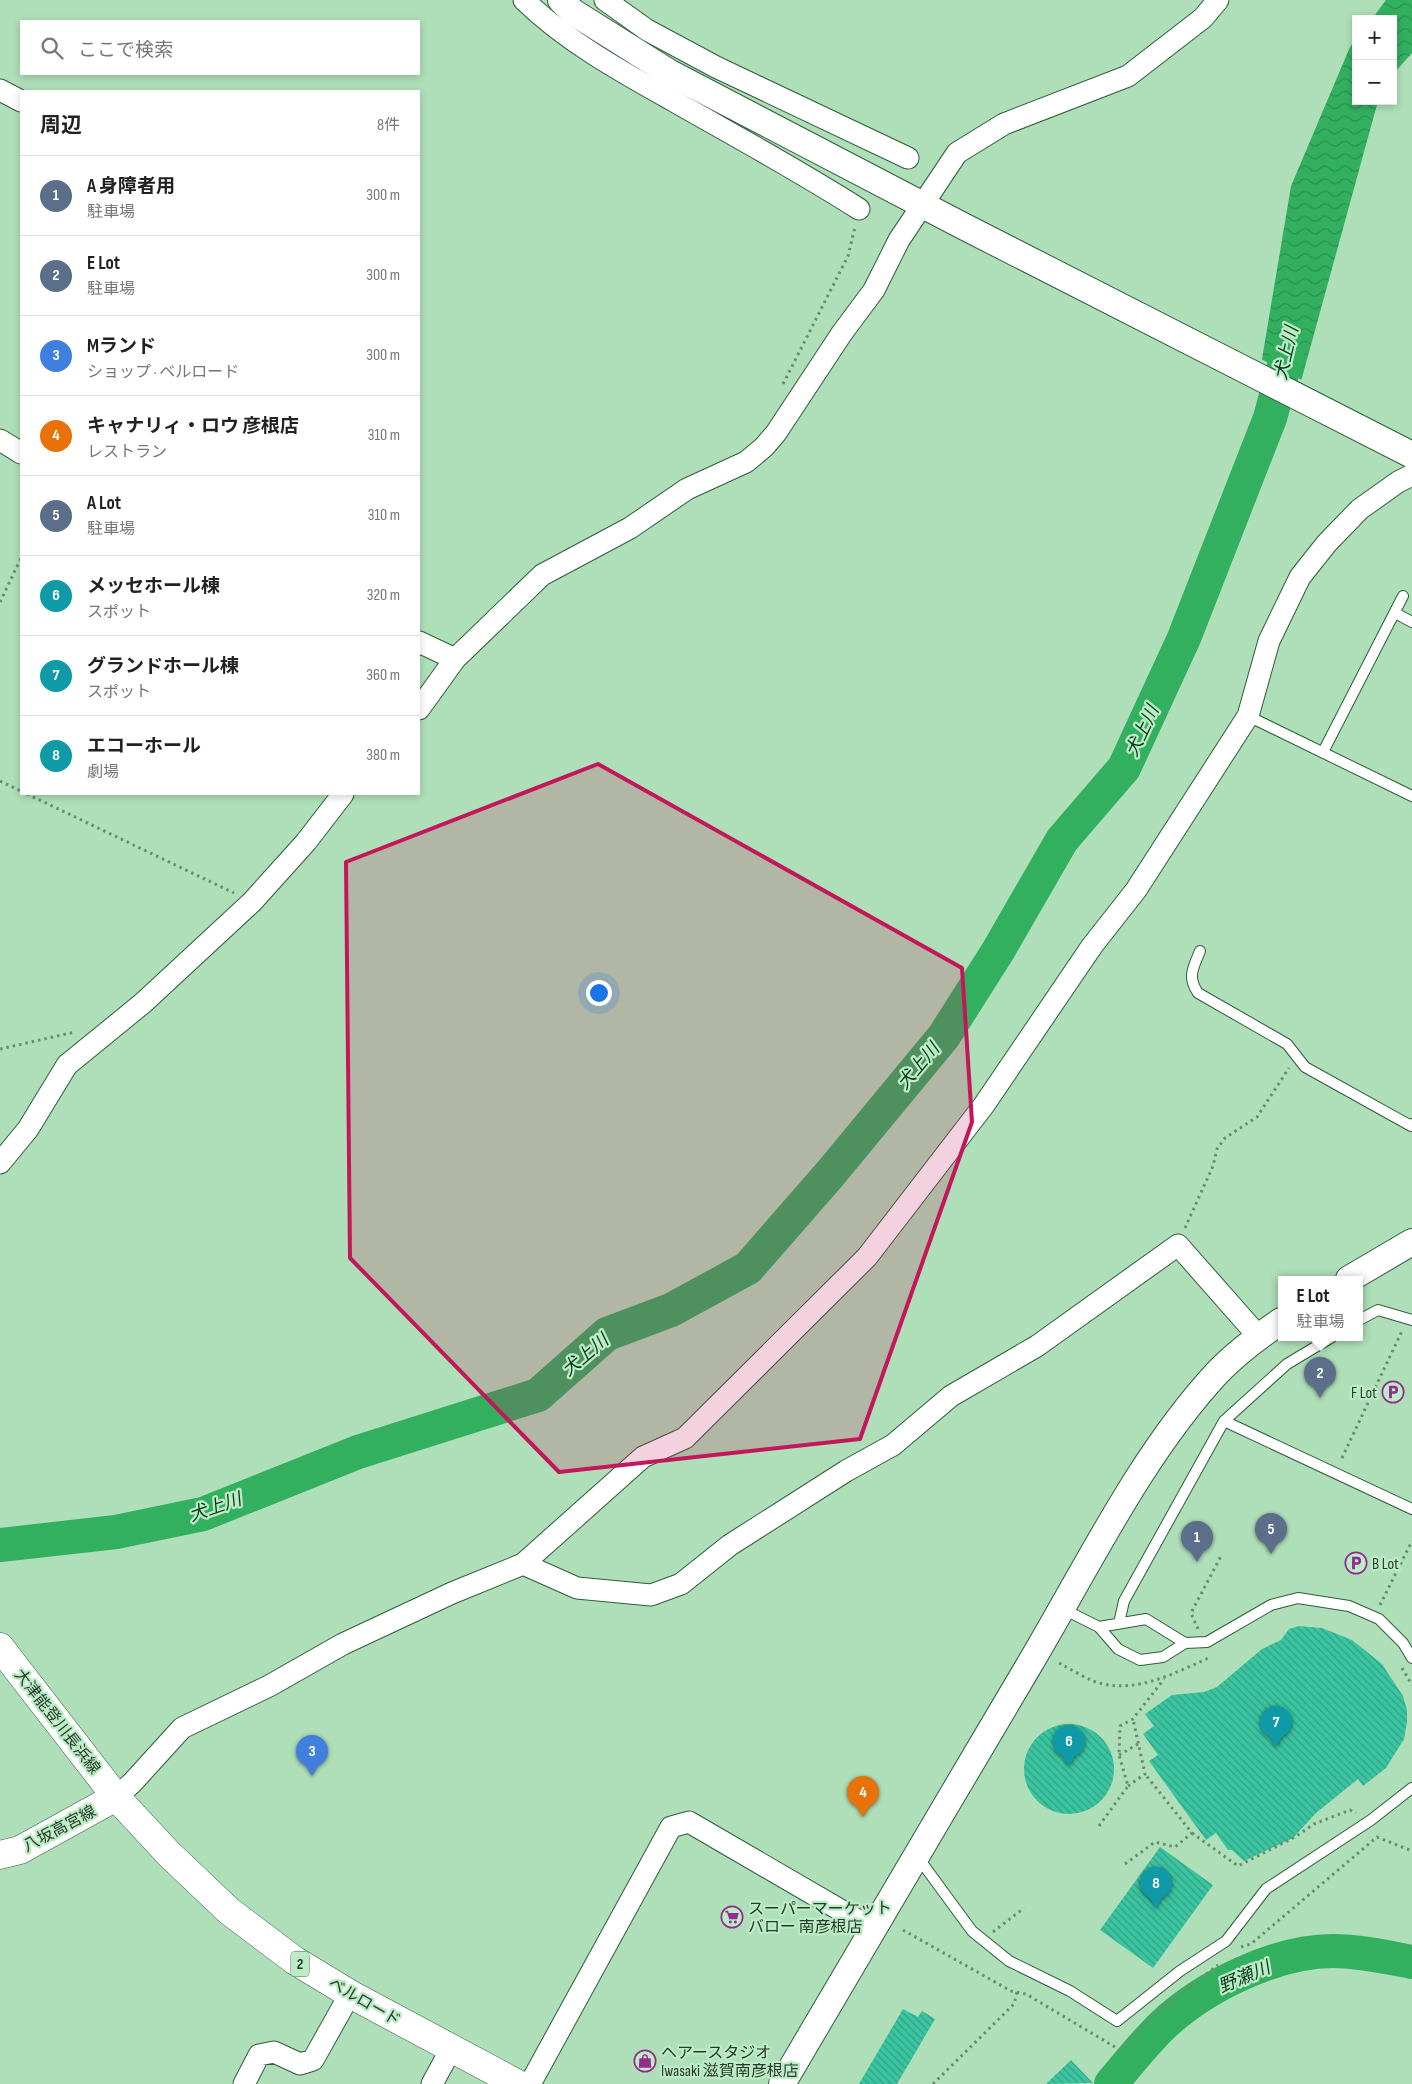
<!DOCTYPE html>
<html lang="ja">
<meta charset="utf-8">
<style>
body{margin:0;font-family:"Sofia Sans Condensed","Noto Sans JP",sans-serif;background:#f6f6f6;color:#222}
.controls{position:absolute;right:15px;top:15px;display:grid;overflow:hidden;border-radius:0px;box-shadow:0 2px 8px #0003}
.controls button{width:45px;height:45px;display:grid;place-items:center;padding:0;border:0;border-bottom:1px solid #e0e0e0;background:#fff;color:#222;font:25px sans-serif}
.you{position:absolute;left:598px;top:992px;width:18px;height:18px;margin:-12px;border:4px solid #fff;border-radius:50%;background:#1a73e8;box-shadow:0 0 0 8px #1a73e833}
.badge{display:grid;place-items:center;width:32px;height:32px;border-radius:50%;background:#ea580c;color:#fff;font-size:16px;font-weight:700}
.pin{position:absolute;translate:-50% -41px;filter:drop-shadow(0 1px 2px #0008)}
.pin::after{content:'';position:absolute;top:26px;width:18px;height:15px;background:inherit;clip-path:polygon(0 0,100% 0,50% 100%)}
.popup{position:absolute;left:1278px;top:1276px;width:85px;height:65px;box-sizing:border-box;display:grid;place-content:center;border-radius:0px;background:#fff;filter:drop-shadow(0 1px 4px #0005);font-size:16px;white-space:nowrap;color:#767676}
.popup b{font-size:19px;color:#222}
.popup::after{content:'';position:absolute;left:50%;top:100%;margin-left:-10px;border:10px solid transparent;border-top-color:#fff}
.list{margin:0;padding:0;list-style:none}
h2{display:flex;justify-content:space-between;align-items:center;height:65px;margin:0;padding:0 20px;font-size:21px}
h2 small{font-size:16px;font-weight:400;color:#767676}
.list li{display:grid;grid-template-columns:32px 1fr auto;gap:15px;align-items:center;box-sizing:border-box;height:80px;padding:0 20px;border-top:1px solid #e0e0e0}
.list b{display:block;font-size:19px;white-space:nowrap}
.list p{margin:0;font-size:16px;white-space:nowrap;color:#767676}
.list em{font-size:16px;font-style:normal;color:#767676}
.icon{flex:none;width:28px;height:28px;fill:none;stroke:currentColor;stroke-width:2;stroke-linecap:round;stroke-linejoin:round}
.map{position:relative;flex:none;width:1412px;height:2084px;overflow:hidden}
.search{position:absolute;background:#fff;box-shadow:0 2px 8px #0003;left:20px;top:20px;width:400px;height:55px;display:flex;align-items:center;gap:12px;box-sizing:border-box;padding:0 18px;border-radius:0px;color:#767676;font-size:19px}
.panel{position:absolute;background:#fff;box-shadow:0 2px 8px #0003;left:20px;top:90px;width:400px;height:705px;border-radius:0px}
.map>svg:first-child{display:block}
</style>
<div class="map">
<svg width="1412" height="2084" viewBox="0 0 1412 2084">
<defs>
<pattern id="water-waves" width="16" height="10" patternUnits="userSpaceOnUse" patternTransform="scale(1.25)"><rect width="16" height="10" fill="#32b05f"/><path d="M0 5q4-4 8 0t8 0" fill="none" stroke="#2a904f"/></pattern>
<pattern id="building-back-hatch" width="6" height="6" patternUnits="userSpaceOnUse" patternTransform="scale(1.25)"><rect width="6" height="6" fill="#3bc4a0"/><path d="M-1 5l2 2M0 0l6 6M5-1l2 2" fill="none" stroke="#31a083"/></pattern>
</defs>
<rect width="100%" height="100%" fill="#aedfb8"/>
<path fill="url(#water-waves)" d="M1386 0H1412V53L1393 74V19H1372Z
M1356 40V101H1378L1300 385 1261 365 1291 186 1350 47Z"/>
<path fill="#aedfb8" d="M1259 358 1304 381 1303 386 1258 365Z"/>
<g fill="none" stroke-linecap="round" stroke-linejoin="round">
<path stroke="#32b05f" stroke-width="34" d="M0 1545 116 1532 203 1514 358 1452 538 1395 607 1334 671 1310 748 1268 830 1174 944 1036 998 951 1062 840 1124 768 1184 638 1270 418 1287 355
M1111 2084C1128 2064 1145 2042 1164 2024 1205 1986 1276 1951 1333 1951 1359 1951 1386 1957 1412 1962"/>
</g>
<path fill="url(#building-back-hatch)" d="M1299 1626 1322 1628 1352 1640 1382 1664 1403 1696 1407 1710V1722L1404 1739 1386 1768 1363 1786 1358 1779 1316 1813 1293 1838 1244 1861 1232 1850H1228L1216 1833 1206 1840 1149 1761 1158 1755 1143 1734 1154 1726 1145 1714 1172 1695 1204 1692 1217 1687 1262 1649 1281 1640 1289 1629Z
M1024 1769a45 45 0 1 1 90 0a45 45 0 1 1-90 0Z
M1160 1847 1213 1885 1153 1968 1100 1930Z
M903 2009 918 2017 922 2011 935 2019 897 2084H859Z
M1071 2060 1093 2083 1046 2084Z"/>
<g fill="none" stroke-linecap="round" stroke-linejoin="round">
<g stroke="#305c3b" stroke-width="12">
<path id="service" d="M1395 613 1412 622
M1248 716 1412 796
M1323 752 1403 596
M1200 951C1193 968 1187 977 1198 993L1287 1044 1305 1067 1411 1126 1412 1124
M1359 1320 1378 1310 1412 1320
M1224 1421 1412 1509
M1063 1609 1099 1627 1118 1649 1140 1660 1163 1657 1185 1643 1146 1619 1099 1627
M1119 1623 1124 1601 1224 1421 1287 1364 1332 1337
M1185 1643 1207 1642 1271 1605 1298 1598 1349 1606 1379 1619 1403 1643 1412 1658
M917 1856 972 1931 1009 1961 1070 1991 1117 2021 1180 1971 1226 1941 1266 1889 1371 1820 1412 1788"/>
</g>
<g stroke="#305c3b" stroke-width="23">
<path id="minor" d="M524 0C566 41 620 71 672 100 735 136 798 170 859 209
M605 0 647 30 716 67 908 158
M0 90 21 101
M0 440 21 453
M419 642 455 659
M419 709 455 659 542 575 630 528 687 489 746 462 764 447 776 433 842 333 874 290 899 240 957 153 1004 124 1128 76 1203 18 1218 0
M0 1163 28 1129 67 1065 143 1003 252 902 306 842 343 794
M523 1564 577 1588 651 1595 681 1584 730 1545 846 1471 893 1445 951 1396 1037 1346 1178 1245 1259 1337
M116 1797 132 1783 182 1728 269 1686 343 1644 452 1593 523 1564 643 1457 685 1438 867 1257 984 1105 1092 946 1136 890 1248 716 1269 641 1300 577 1327 543 1360 509 1398 482 1412 475
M244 2084 259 2055 274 2052 300 2064 313 2060 350 1994
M432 2084 451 2049
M530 2084 671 1827 689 1822 873 1929"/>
</g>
<g stroke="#305c3b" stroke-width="28">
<path id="tertiary" d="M561 0 573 12 670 73 963 226 1412 455
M1349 1279 1412 1242
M782 2084C863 1945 946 1806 1028 1667 1086 1570 1140 1456 1217 1373 1236 1353 1259 1336 1281 1321"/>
</g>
<g stroke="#305c3b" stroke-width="29">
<path id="secondary" d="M0 1855 20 1850 116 1797"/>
</g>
<g stroke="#305c3b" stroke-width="29">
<path id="primary" d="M0 1647 116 1797 169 1854 229 1911 294 1960 350 1994 518 2084"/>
</g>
<path stroke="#6a8d71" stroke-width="3" stroke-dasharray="2.5 4" stroke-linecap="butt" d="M783 384 848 256 855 227
M0 602 21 558
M0 781 21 791
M27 794 234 893
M0 1049 75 1032
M1185 1228 1213 1166 1217 1149 1225 1138 1257 1117 1289 1068
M1342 1458 1402 1331
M1380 1605 1412 1541
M1198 1629 1191 1613 1221 1556
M1059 1663C1070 1669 1082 1676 1093 1681 1134 1696 1174 1673 1211 1657
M1402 1668 1412 1685
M1119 1755 1138 1744
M1128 1786 1145 1774 1133 1719
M1099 1826 1128 1786 1119 1755 1120 1726 1133 1719 1164 1679
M1192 1833 1238 1866 1295 1837 1314 1824 1350 1810 1356 1813
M1125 1864 1155 1842 1175 1847 1192 1833 1145 1774
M903 1930 1011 1991 1026 1994 1120 2050 1163 2007 1218 1965
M993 1932 1024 1908
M1241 1947 1251 1944 1377 1837 1412 1851
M933 2084 1014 2004 1017 1992"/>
<use href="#service" stroke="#fff" stroke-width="10"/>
<use href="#minor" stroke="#fff" stroke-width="21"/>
<use href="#tertiary" stroke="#fff" stroke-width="26"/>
<use href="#secondary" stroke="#fff" stroke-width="28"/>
<use href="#primary" stroke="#fff" stroke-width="28"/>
</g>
<path fill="#c2185b" fill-opacity="0.2" stroke="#c2185b" stroke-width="4" stroke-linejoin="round" d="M598 764 962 968 972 1122 860 1439 559 1472 350 1258 346 862Z"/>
<defs>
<g id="parking-ring" transform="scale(1.125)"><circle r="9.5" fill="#bbecc5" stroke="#952b8e" stroke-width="1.5"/><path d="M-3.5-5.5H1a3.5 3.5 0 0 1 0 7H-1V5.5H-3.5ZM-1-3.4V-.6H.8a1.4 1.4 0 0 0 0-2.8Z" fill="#952b8e"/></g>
<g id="supermarket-ring" transform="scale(1.125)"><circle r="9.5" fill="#bbecc5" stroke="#952b8e" stroke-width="1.5"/><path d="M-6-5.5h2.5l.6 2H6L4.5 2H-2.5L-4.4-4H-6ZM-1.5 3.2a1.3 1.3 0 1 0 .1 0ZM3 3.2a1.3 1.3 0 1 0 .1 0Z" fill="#952b8e"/></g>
<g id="shop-ring" transform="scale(1.125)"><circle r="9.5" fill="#bbecc5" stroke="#952b8e" stroke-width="1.5"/><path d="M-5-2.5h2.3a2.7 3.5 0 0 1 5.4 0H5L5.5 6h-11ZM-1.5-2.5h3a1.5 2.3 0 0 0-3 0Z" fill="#952b8e"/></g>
</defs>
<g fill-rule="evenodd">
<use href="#parking-ring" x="1393" y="1392"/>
<use href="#parking-ring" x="1356" y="1563"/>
<use href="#supermarket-ring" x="732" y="1917"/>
<use href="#shop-ring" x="645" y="2061"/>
</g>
<g text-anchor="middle" stroke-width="4.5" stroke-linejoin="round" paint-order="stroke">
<rect fill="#bbecc5" stroke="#536f58" stroke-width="1" x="291" y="1951.5" width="18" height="25" rx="4"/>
<g font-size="15" font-weight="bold" fill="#26392a">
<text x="300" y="1969">2</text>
</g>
<g font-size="16" fill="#26392a" stroke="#bbecc5" text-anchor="start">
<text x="1377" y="1398" text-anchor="end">F Lot</text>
<text x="1372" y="1569">B Lot</text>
<text x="748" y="1914">スーパーマーケット<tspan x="748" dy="18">バロー 南彦根店</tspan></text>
<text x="661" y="2058">ヘアースタジオ<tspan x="661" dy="18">Iwasaki 滋賀南彦根店</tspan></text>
</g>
<g font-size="16" fill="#26392a" stroke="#bbecc5">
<text transform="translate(58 1721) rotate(52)" y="6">大津能登川長浜線</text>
<text transform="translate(59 1828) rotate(-28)" y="6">八坂高宮線</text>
<text transform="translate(365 2001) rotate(30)" y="6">ベルロード</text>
</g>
<g font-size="18" font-style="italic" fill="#073a1a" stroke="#bbecc5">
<text transform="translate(1286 353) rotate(-77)" y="6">犬上川</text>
<text transform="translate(1142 731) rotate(-65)" y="6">犬上川</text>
<text transform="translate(918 1066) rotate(-50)" y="6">犬上川</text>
<text transform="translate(585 1355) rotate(-40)" y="6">犬上川</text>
<text transform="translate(215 1507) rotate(-19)" y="6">犬上川</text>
<text transform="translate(1244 1977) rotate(-23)" y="6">野瀬川</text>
</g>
</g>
</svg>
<div class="controls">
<button>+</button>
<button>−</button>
</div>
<div class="you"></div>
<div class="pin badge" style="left:1197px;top:1562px;background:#5c6f8a">1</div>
<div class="pin badge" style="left:1320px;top:1398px;background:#5c6f8a">2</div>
<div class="popup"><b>E Lot</b>駐車場</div>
<div class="pin badge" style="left:312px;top:1776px;background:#3f7fe0">3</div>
<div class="pin badge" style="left:863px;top:1817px;background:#e8710a">4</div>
<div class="pin badge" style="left:1271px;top:1554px;background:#5c6f8a">5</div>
<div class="pin badge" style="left:1069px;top:1766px;background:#0f9aa8">6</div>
<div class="pin badge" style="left:1276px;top:1747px;background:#0f9aa8">7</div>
<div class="pin badge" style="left:1156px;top:1908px;background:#0f9aa8">8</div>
<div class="search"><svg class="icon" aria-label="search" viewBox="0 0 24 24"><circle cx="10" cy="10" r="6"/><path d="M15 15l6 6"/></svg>ここで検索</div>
<section class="panel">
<h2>周辺<small>8件</small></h2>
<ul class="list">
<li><span class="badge" style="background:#5c6f8a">1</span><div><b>A 身障者用</b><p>駐車場</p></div><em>300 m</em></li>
<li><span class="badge" style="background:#5c6f8a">2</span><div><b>E Lot</b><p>駐車場</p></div><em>300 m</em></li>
<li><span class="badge" style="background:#3f7fe0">3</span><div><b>Mランド</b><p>ショップ · ベルロード</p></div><em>300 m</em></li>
<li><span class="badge" style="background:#e8710a">4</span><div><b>キャナリィ・ロウ 彦根店</b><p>レストラン</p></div><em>310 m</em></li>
<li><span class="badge" style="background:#5c6f8a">5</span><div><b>A Lot</b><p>駐車場</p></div><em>310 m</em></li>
<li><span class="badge" style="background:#0f9aa8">6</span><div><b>メッセホール棟</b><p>スポット</p></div><em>320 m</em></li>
<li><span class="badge" style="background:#0f9aa8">7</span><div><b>グランドホール棟</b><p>スポット</p></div><em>360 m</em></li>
<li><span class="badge" style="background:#0f9aa8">8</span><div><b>エコーホール</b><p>劇場</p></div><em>380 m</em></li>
</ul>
</section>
</div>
